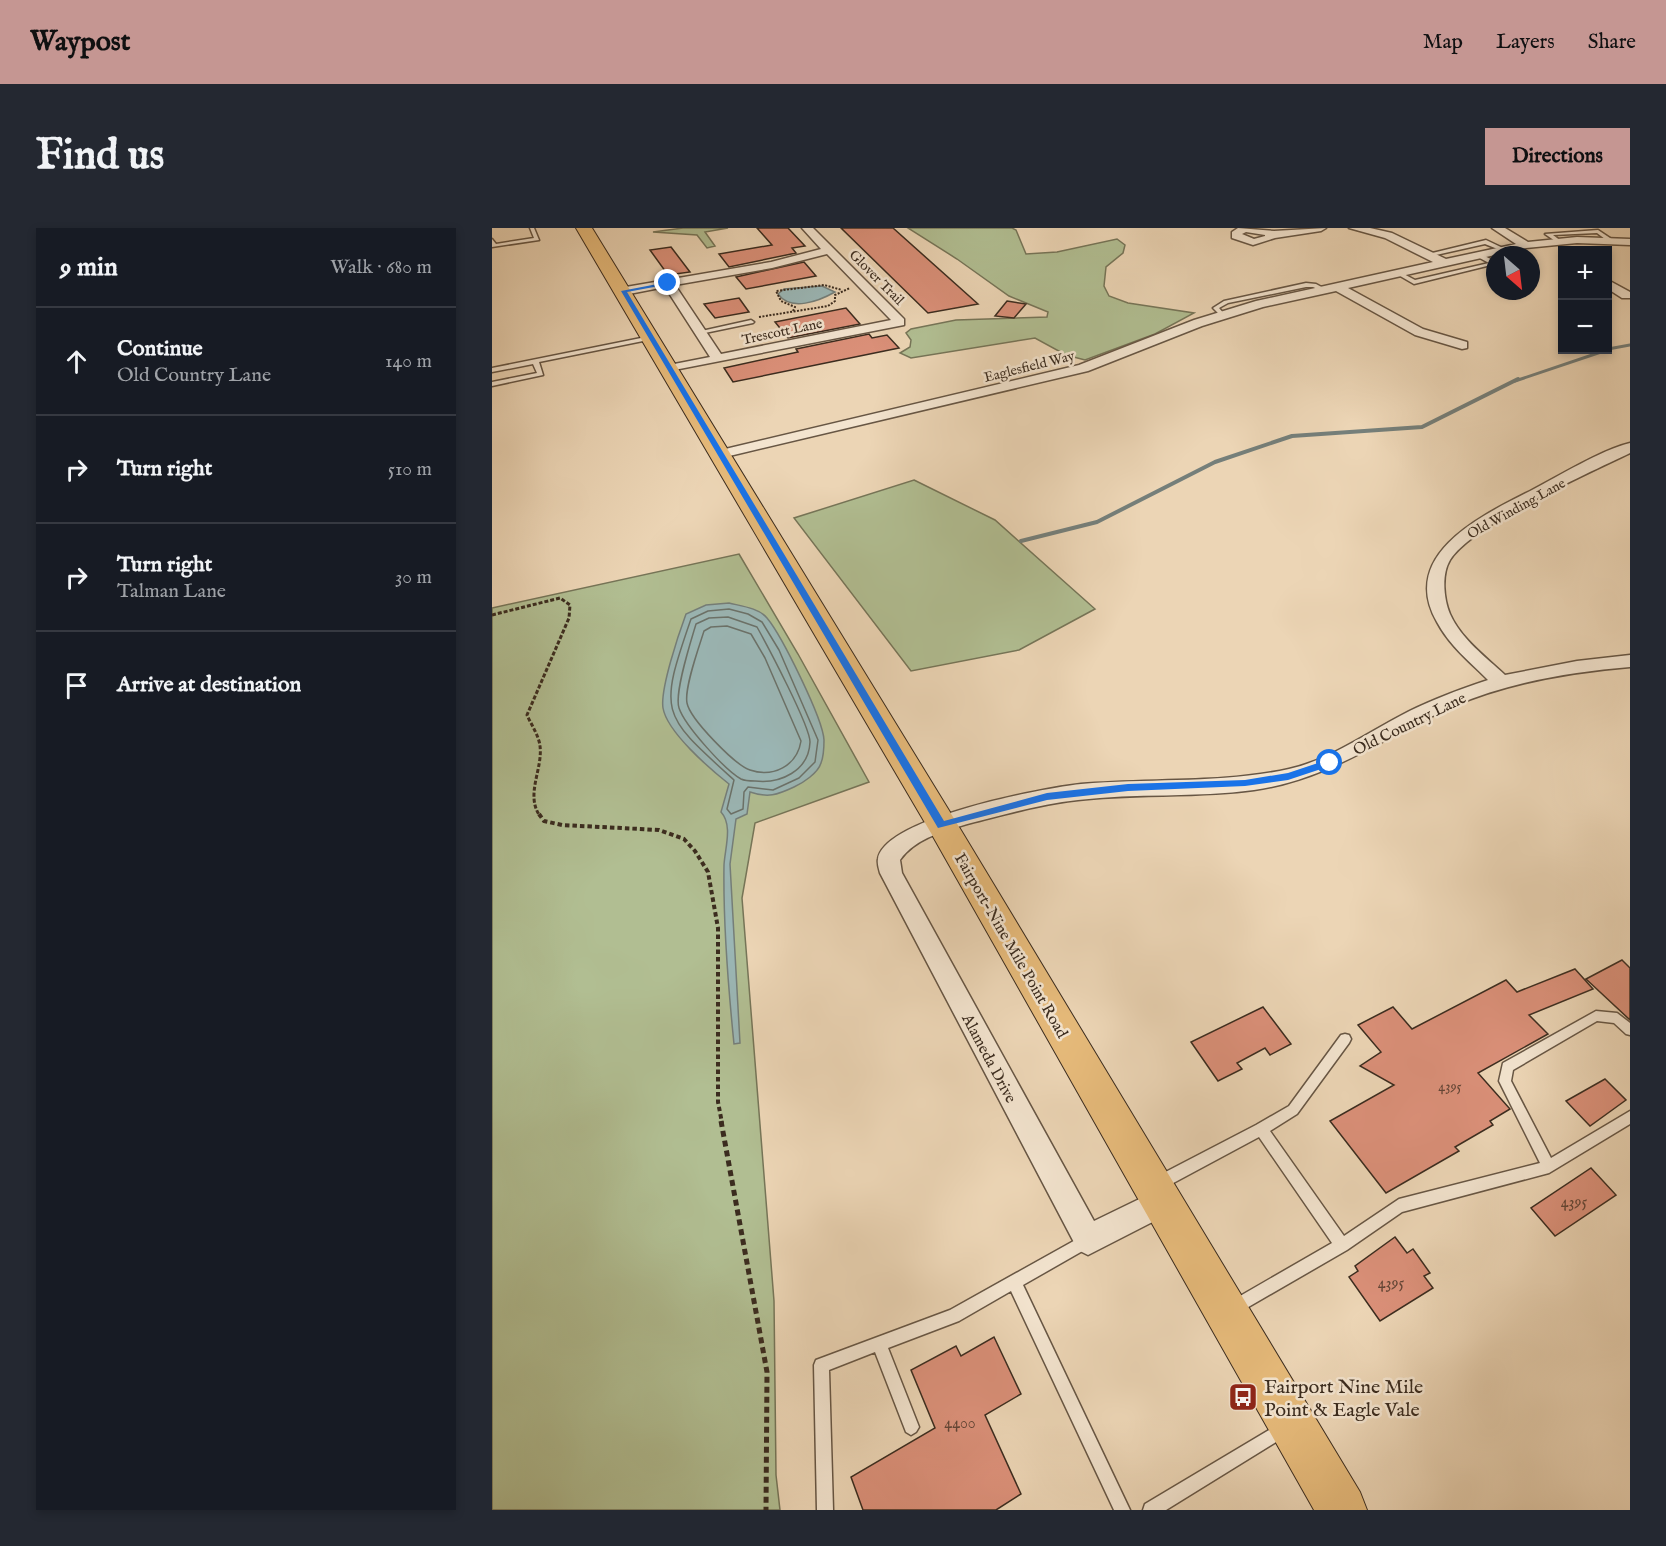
<!DOCTYPE html>
<meta charset="utf-8">
<style>
body{margin:0;font-family:"IM FELL English",serif;background:#242831;color:#f1f3f6}
.controls{position:absolute;right:18px;top:18px;display:grid;overflow:hidden;border-radius:0px;box-shadow:0 3px 9px #0003}
.controls button{width:54px;height:54px;display:grid;place-items:center;padding:0;border:0;border-bottom:2px solid #363941;background:#171b24;color:#f1f3f6;font:30px sans-serif}
.compass{position:absolute;left:994px;top:18px;width:54px;height:54px;border-radius:50%;background:#171b24;box-shadow:0 3px 9px #0003;rotate:152deg}
.stop{position:absolute;width:18px;height:18px;margin:-14px;border:4px solid #1a73e8;border-radius:50%;background:#fff}
.stop.end{background:#1a73e8;border-color:#fff;box-shadow:0 2px 6px #0008}
.list{margin:0;padding:0;list-style:none}
h2{display:flex;justify-content:space-between;align-items:center;height:78px;margin:0;padding:0 24px;font-size:26px}
h2 small{font-size:20px;font-weight:400;color:#9ea1a6}
.list li{display:grid;grid-template-columns:39px 1fr auto;gap:18px;align-items:center;box-sizing:border-box;height:108px;padding:0 24px;border-top:2px solid #363941}
.list b{display:block;font-size:22px;white-space:nowrap}
.list p{margin:0;font-size:20px;white-space:nowrap;color:#9ea1a6}
.list em{font-size:20px;font-style:normal;color:#9ea1a6}
.icon{flex:none;width:33px;height:33px;fill:none;stroke:currentColor;stroke-width:2;stroke-linecap:round;stroke-linejoin:round}
.map{position:relative;flex:none;width:1138px;height:1282px;overflow:hidden;border-radius:0px}
header{display:flex;align-items:center;gap:36px;box-sizing:border-box;height:84px;padding:0 30px;background:#c59692;color:#111}
header strong{font-size:28px}
nav{display:flex;gap:33px;margin-inline-start:auto;font-size:21px}
.intro{display:flex;align-items:center;justify-content:space-between;box-sizing:border-box;height:144px;padding:0 36px}
h1{margin:0;font-size:42px}
.button{padding:15px 27px;border-radius:0px;background:#c59692;color:#111;font-size:21px;font-weight:700}
main{display:flex;gap:36px;padding:0 36px}
aside{flex:1;background:#171b24;border-radius:0px;box-shadow:0 3px 9px #0003}
.map>svg:first-child{display:block}
</style>
<header>
<strong>Waypost</strong>
<nav><a>Map</a><a>Layers</a><a>Share</a></nav>
</header>
<div class="intro"><h1>Find us</h1><a class="button">Directions</a></div>
<main>
<aside>
<h2>9 min<small>Walk · 680 m</small></h2>
<ul class="list">
<li><svg class="icon" aria-label="ahead" viewBox="0 0 24 24"><path d="M12 20V5M6 11l6-6 6 6"/></svg><div><b>Continue</b><p>Old Country Lane</p></div><em>140 m</em></li>
<li><svg class="icon" aria-label="right" viewBox="0 0 24 24"><path d="M7 20v-9h11M14 6l5 5-5 5"/></svg><div><b>Turn right</b></div><em>510 m</em></li>
<li><svg class="icon" aria-label="right" viewBox="0 0 24 24"><path d="M7 20v-9h11M14 6l5 5-5 5"/></svg><div><b>Turn right</b><p>Talman Lane</p></div><em>30 m</em></li>
<li><svg class="icon" aria-label="arrive" viewBox="0 0 24 24"><path d="M6 21V4h12l-3 4 3 4H6"/></svg><div><b>Arrive at destination</b></div></li>
</ul>
</aside>
<div class="map">
<svg width="1138" height="1282" viewBox="0 0 1138 1282">
<rect width="100%" height="100%" fill="#ecd5b5"/>
<filter id="stains"><feTurbulence type="fractalNoise" baseFrequency=".00333" numOctaves="4"/><feColorMatrix values="0 0 0 0 .2 0 0 0 0 .09 0 0 0 0 .02 0 0 0 .5 -.17"/></filter>
<radialGradient id="worn" r=".72"><stop offset=".6" stop-color="#630" stop-opacity="0"/><stop offset="1" stop-color="#630" stop-opacity=".3"/></radialGradient>
<path fill="#b1be92" stroke="#767558" stroke-width="1.5" d="M191 0H236L213 4 223 18 215 20 205 7 161 4Z
M416 0H520L524 2 534 26 565 24 625 11 633 17 631 25 614 39 612 58 617 68 636 75 702 85 663 106 593 132 574 127 543 110 419 130 408 125 418 119 419 112 414 105 419 101 464 92 555 89 556 84 517 68 465 31Z
M422 252 503 292 603 381 527 422 419 443 302 290Z
M247 326 306 426 377 554 263 595 250 670 282 1073 284 1247 288 1282H0V380Z"/>
<path fill="#9bb7b6" stroke="#757f7a" stroke-width="1.5" d="M330 58 343 64C327 73 299 84 286 66L292 61Z
M237 375C249 378 267 380 275 390 290 408 331 491 332 512 332 518 331 530 329 535 326 545 311 555 302 559 285 567 276 570 258 564L255 586 244 591 238 636 248 815 242 816C236 757 231 696 232 637 233 620 241 597 229 584L237 556C218 541 175 504 171 480 168 461 187 405 194 386L214 377Z"/>
<g fill="none" stroke-linecap="round" stroke-linejoin="round">
<path stroke="#6b726a" stroke-width="1.5" d="M237 381 256 386 270 394 287 422 326 512 323 534 307 550 281 562 256 559 252 564 251 581 239 586 235 581 242 552C169 486 166 486 199 391L216 383Z
M236 389 265 399C275 417 318 498 318 514 317 543 288 556 263 553 259 553 253 553 249 551 233 542 193 498 187 480 182 465 199 413 204 396L217 390Z
M235 398 259 406 273 430 309 513C305 538 281 550 258 542 243 537 198 491 195 475 192 460 207 419 212 403L219 399Z"/>
<path stroke="#757f7a" stroke-width="3" d="M1116 121 1138 117
M1023 153 1115 122"/>
<path stroke="#757f7a" stroke-width="4" d="M529 313 605 294 723 234 800 208 930 199 1026 151"/>
</g>
<path fill="#db9079" stroke="#3b2c1f" stroke-width="1.5" d="M265 0H296L313 18 300 20 304 25 237 39 227 26 280 17Z
M349 0H401L486 76 436 85Z
M179 19 198 44 176 47 158 22Z
M312 34 324 48 254 61 244 49Z
M247 70 257 84 223 90 212 76Z
M515 73 534 76 522 90 503 88Z
M354 80 368 96 296 110 283 94Z
M377 106 380 110 395 107 407 120 241 154 232 140 306 124 304 121Z
M1130 732 1138 740V792L1094 751Z
M1083 741 1101 761 1037 787 1056 806 986 845 1018 881 998 893 1001 897 963 919 967 923 894 965 838 893 902 857 868 838 889 824 866 797 901 779 920 801 1014 752 1025 764Z
M771 779 799 816 778 827 773 820 745 835 750 841 726 853 699 814Z
M1113 851 1134 872 1098 898 1074 873Z
M1099 940 1124 967 1063 1008 1039 980Z
M903 1009 915 1025 921 1021 938 1045 932 1048 941 1060 888 1093 857 1049 866 1043 863 1038Z
M502 1109 529 1166 493 1187 529 1266 504 1282H371L359 1249 443 1200 419 1142 464 1118 469 1128Z"/>
<g fill="none" stroke-linecap="round" stroke-linejoin="round">
<g stroke="#675644" stroke-width="3">
<path id="service" d="M38 0H42L47 12 0 19V11L4 16 42 10Z
M1106 2 1121 12V14H1117L1105 5 1061 7 1069 13 1066 15 1053 6Z
M994 12 1013 21 1008 22 993 16 935 29 932 27Z
M986 25 1003 33V36L922 56 903 45 908 44 923 52 997 35 984 28Z
M814 55 824 56 835 62 832 64 821 59H814L736 75 727 80 733 87 730 89 721 80 732 73Z
M259 92 262 94 261 95 208 106 205 104Z
M159 108 162 110 161 111 47 134 51 147 0 158V154L45 145 41 136 0 144V140Z
M1104 783 1125 785 1138 795V807L1134 806 1122 795 1105 793 1021 842 1019 853 1059 930 1138 883V896L1057 945 910 984 855 1022 746 1085 741 1087 736 1085 734 1080 736 1075 840 1015 767 909 672 960 667 961 662 960 660 955 662 950 764 897 797 878 849 807 853 806 857 807 859 811 857 815 805 886 778 903 852 1008 907 971 1048 935 1007 853 1011 835Z
M596 1005 601 1007 603 1012 601 1017 531 1057 638 1282H622L519 1063 467 1093 396 1120 427 1199 424 1204 419 1207 414 1204 383 1124 337 1142 341 1282H325L322 1137 324 1132 458 1082Z
M792 1193 797 1196 800 1201 797 1206 674 1282H651L653 1276Z"/>
</g>
<g stroke="#675644" stroke-width="3">
<path id="minor" d="M310 0H321L412 91V97L172 144V138L218 129 173 59 132 67 128 66V60L279 34 329 21ZM335 26 399 92 229 126 183 57 280 40Z
M746 0 782 3 834 0 829 3 783 10 761 17 740 10V4ZM754 4 773 7V8L762 11 750 6Z
M857 0H878L900 5 954 31 1024 16 1000 0H1013L1036 14 1085 9 1138 11V17L1085 15 1034 20 856 60 931 101 975 114V120L970 121 923 107 844 63 771 79 710 98 596 143 229 230 222 226 229 222 587 137 702 92 764 73 941 34 893 10Z
M1116 52 1138 64V70H1130L1116 61Z
M1138 215V225C1097 245 981 296 958 332 949 347 952 372 958 386 969 411 994 429 1013 447L1085 433 1138 427V439C1078 444 1018 454 962 478 893 508 839 551 762 562 704 570 644 565 586 572 549 576 515 586 479 595 455 602 423 610 408 632L410 645 602 993 670 960 680 964 684 974 680 984 596 1027 586 1022 388 645C387 641 385 635 386 631 392 590 552 560 589 556 658 550 729 556 797 541 837 532 872 507 908 488 936 473 966 462 996 452 978 434 957 417 945 394 906 326 991 287 1040 262 1067 248 1109 222 1138 215Z"/>
</g>
<g stroke="#3b2c1f" stroke-width="2">
<path id="primary" d="M84 0H100L461 589 868 1264 875 1282H822L439 605Z"/>
</g>
<path stroke="#3b2c1f" stroke-width="2" stroke-dasharray="2 1.5" stroke-linecap="butt" d="M301 83 303 79 289 73 284 63 332 57 350 62
M267 89 336 78 343 73V67L358 60"/>
<path stroke="#3b2c1f" stroke-width="3" stroke-dasharray="4 2" stroke-linecap="butt" d="M0 387 68 370 78 377 77 390 35 487C39 496 47 508 48 518 51 541 33 567 48 588"/>
<path stroke="#3b2c1f" stroke-width="4" stroke-dasharray="4.5 3" stroke-linecap="butt" d="M47 586 52 593 70 597 167 602 192 611 203 623 216 644 226 700V874L230 895"/>
<path stroke="#3b2c1f" stroke-width="5" stroke-dasharray="6 4" stroke-linecap="butt" d="M229 893 275 1144 274 1282"/>
<use href="#service" fill="#f3e4cf" fill-rule="evenodd"/>
<use href="#minor" fill="#f3e4cf" fill-rule="evenodd"/>
<use href="#primary" fill="#e6ba7a" fill-rule="evenodd"/>
</g>
<path fill="#1a73e8" d="M176 54 178 56 135 64 452 593 555 565 636 556 753 552 796 545 838 531 841 532V537L796 552 753 558 636 563 555 572 446 600 129 63Z"/>
<defs>
<g id="bus-square" transform="scale(1.5)"><rect x="-9" y="-9" width="18" height="18" rx="4" fill="#8f2418" stroke="#f3e4cf"/><path d="M-5-6H5V4H4V6H2V4H-2V6H-4V4H-5ZM-3.5-4V0h7V-4ZM-3.5 1.2v1.5H-2V1.2ZM2 1.2v1.5H3.5V1.2Z" fill="#fff"/></g>
</defs>
<g fill-rule="evenodd">
<use href="#bus-square" x="751" y="1169"/>
</g>
<g text-anchor="middle" stroke-width="5" stroke-linejoin="round" paint-order="stroke">
<g font-size="14" fill="#3b2c1f" stroke="#f3e4cf">
<text transform="translate(385 49) rotate(45)" y="5">Glover Trail</text>
<text transform="translate(290 103) rotate(-12)" y="5">Trescott Lane</text>
<text transform="translate(537 138) rotate(-14)" y="5">Eaglesfield Way</text>
<text transform="translate(1024 280) rotate(-29)" y="5">Old Winding Lane</text>
</g>
<g font-size="14" fill="#634536">
<text x="958" y="863">4395</text>
</g>
<g font-size="16" fill="#3b2c1f" stroke="#f3e4cf">
<text transform="translate(917 495) rotate(-26)" y="6">Old Country Lane</text>
<text transform="translate(520 717) rotate(60)" y="6">Fairport-Nine Mile Point Road</text>
<text transform="translate(498 830) rotate(62)" y="6">Alameda Drive</text>
</g>
<g font-size="16" fill="#634536">
<text x="1082" y="979">4395</text>
<text x="899" y="1060">4395</text>
<text x="468" y="1200">4400</text>
</g>
<g font-size="20" fill="#3b2c1f" stroke="#f3e4cf" text-anchor="start">
<text x="772" y="1165">Fairport Nine Mile<tspan x="772" dy="23">Point &amp; Eagle Vale</tspan></text>
</g>
</g>
<rect width="100%" height="100%" filter="url(#stains)"/>
<rect width="100%" height="100%" fill="url(#worn)"/>
</svg>
<div class="controls">
<button>+</button>
<button>−</button>
</div>
<svg class="compass" viewBox="-18 -18 36 36"><path d="M0-13l5 13h-10z" fill="#e53935"/><path d="M0 13l5-13h-10z" fill="#9ea1a6"/></svg>
<div class="stop" style="left:838px;top:535px"></div>
<div class="stop end" style="left:176px;top:55px"></div>
</div>
</main>
